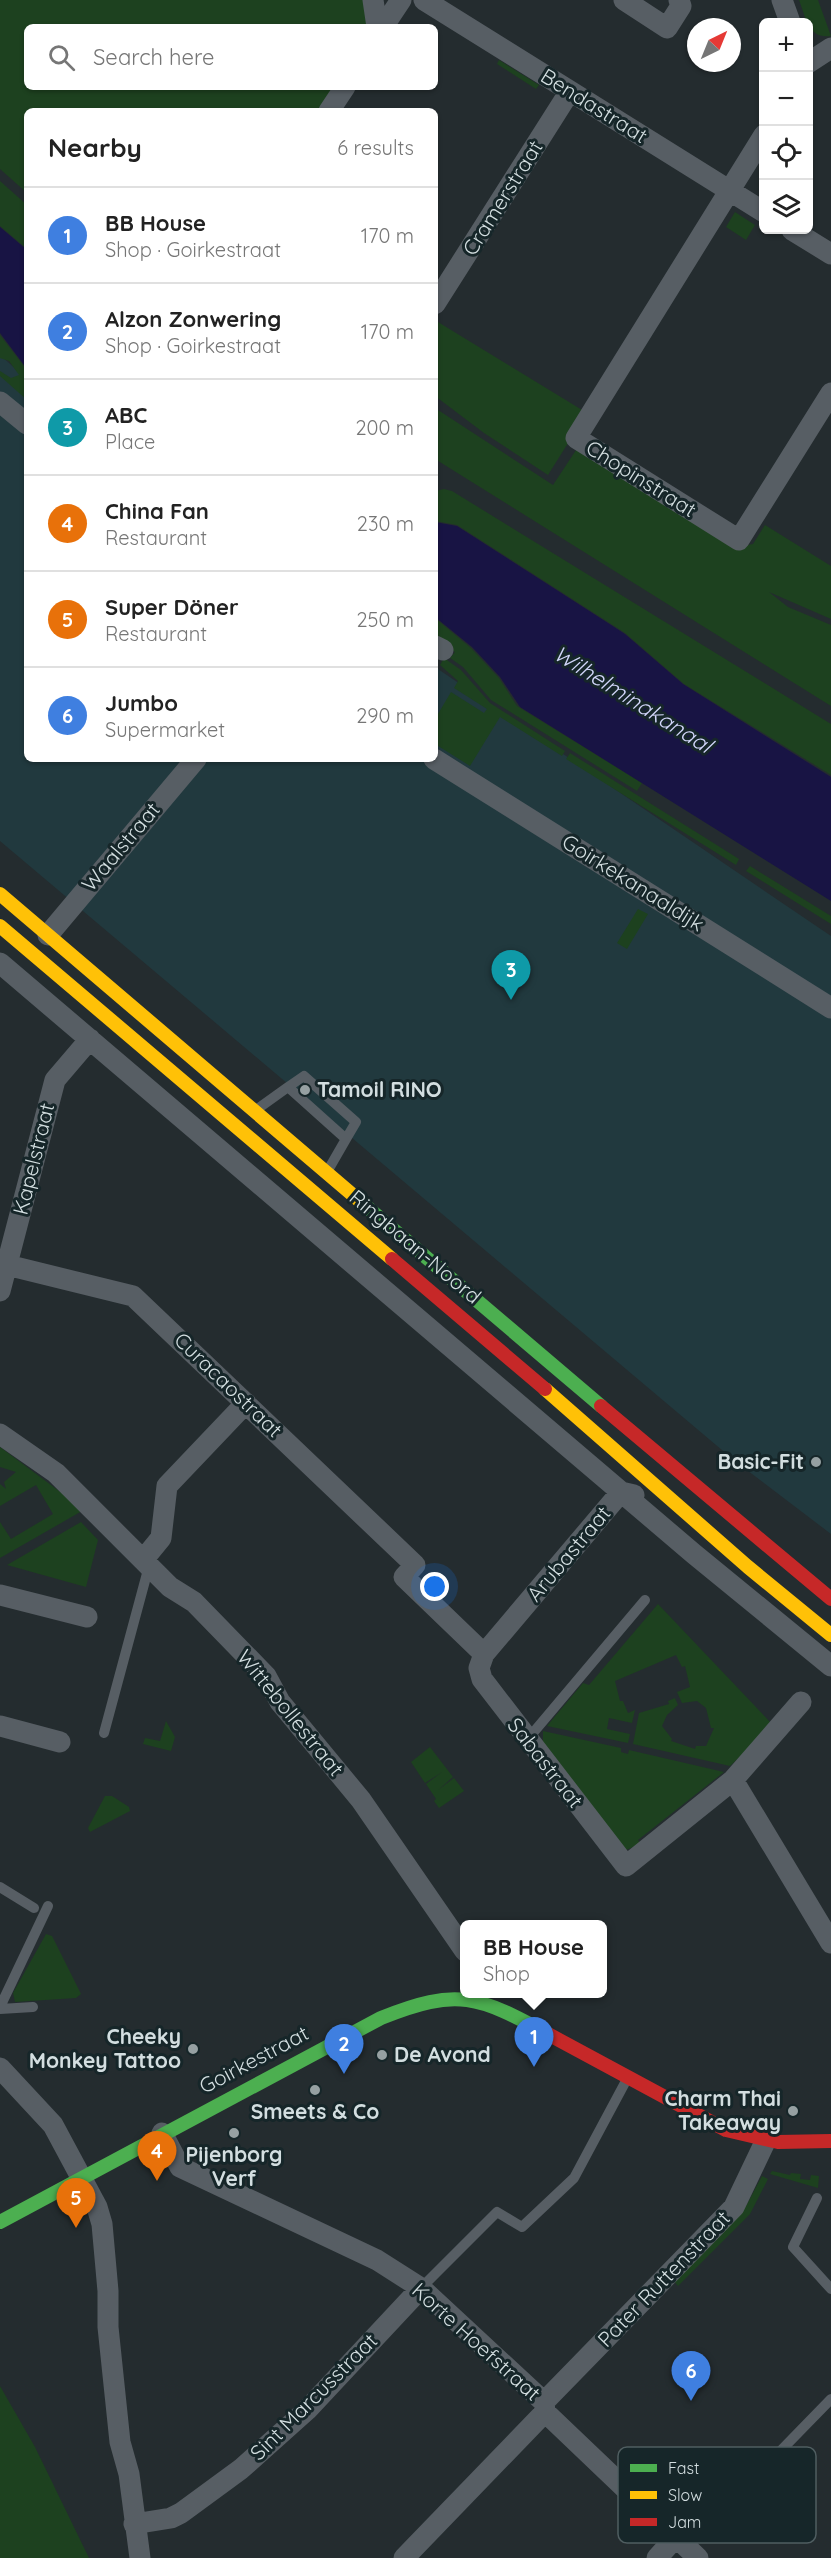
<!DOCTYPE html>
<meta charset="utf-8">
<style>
body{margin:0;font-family:Quicksand,sans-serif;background:#f2f2f2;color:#222}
.controls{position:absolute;right:18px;top:18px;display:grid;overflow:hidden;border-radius:9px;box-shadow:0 2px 4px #0004}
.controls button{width:54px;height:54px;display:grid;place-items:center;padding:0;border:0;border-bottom:2px solid #e0e0e0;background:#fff;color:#222;font:30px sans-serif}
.compass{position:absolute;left:687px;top:18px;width:54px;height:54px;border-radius:50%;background:#fff;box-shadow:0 2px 4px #0004;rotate:43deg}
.you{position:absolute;left:435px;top:1587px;width:21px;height:21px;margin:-15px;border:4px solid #fff;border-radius:50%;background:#1a73e8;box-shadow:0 0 0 9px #1a73e833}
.badge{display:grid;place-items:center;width:39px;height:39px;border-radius:50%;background:#111827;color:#fff;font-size:20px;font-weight:700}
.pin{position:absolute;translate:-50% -50px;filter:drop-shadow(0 2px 3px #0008)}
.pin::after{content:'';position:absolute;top:32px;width:21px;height:18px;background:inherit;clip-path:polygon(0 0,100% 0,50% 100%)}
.popup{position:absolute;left:460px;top:1920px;width:147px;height:78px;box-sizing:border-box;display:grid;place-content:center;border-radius:9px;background:#fff;filter:drop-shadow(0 2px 4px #0005);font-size:20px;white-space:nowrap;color:#767676}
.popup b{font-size:22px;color:#222}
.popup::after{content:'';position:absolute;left:50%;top:100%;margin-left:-12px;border:12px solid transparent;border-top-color:#fff}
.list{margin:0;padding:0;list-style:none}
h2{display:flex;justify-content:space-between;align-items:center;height:78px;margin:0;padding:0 24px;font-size:26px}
h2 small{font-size:20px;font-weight:400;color:#767676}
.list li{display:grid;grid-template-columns:39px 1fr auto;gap:18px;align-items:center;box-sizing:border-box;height:96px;padding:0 24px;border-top:2px solid #e0e0e0}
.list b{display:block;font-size:22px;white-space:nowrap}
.list p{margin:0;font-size:20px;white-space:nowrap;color:#767676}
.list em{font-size:20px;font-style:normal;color:#767676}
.icon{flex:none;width:33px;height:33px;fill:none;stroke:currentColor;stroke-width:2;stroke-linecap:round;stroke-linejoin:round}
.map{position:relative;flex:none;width:831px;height:2558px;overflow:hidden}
.search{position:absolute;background:#fff;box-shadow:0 2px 4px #0004;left:24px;top:24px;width:414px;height:66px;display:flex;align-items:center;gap:15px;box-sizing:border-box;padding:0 21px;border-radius:9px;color:#767676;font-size:22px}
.panel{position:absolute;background:#fff;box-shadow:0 2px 4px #0004;left:24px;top:108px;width:414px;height:654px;border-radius:9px}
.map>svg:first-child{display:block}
</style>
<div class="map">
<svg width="831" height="2558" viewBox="0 0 831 2558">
<rect width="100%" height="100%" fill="#242c2f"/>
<path fill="#21393e" d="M0 355 27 379V759H435V667L831 936V1534L735 1461 0 841Z"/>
<path fill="#1d411f" d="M0 0H381L370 27H27V87H333L318 111H27V193L0 169Z
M799 0H818L831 36C808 39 806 18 799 0Z
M499 60 539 85 536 89 497 64Z
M0 181 27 205V249L0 226Z
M735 212 755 225 746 240 726 227Z
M438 322 587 413 548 475 484 433 435 396V325Z
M0 335 27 370V400L0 376V371L11 378 19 375 9 361 0 358Z
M435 408 553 485 580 444 743 546 753 544 765 525 831 566V619L769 592 788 607 831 625V706L435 459Z
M444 489 452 491 831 724V775L684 684 625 633 457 525 435 521V491Z
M435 618 471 648 499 678 517 706 642 783 637 791 491 700 463 667 450 658 455 652 435 639Z
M444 658 461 670 490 703 565 751 562 756 500 717 470 766 435 744V719L451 692 484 713 487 709 454 688 458 681 440 665Z
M570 753 739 859 736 865 566 759Z
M750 866 831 916V924L746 871Z
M638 909 648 914 627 949 617 943Z
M0 1447 63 1494 82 1511 0 1558V1522L11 1539 53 1514 36 1485 0 1506V1484L6 1489 4 1482 16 1472 0 1467Z
M81 1522 98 1540 86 1587 7 1565Z
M658 1604 773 1725 730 1766 633 1744 639 1713 669 1704 668 1701 675 1698 678 1705 667 1715 662 1726 672 1739 671 1741 695 1749 696 1746H706L714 1728H711L706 1708 697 1701 682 1703 677 1692 690 1687 685 1666 682 1667 676 1655 615 1681 620 1701H623L628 1713 635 1710 632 1723 609 1718 607 1729 630 1734 628 1743 547 1726 583 1683 589 1685Z
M166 1721 175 1737 171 1751 143 1744 145 1738 160 1741Z
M543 1731 621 1748V1752L628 1754 629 1750 724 1772 638 1840 641 1844 626 1850 543 1745Z
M430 1747 453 1777 438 1790 454 1778 464 1791 439 1808 434 1801 436 1799 426 1784 442 1772 425 1783 411 1762Z
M105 1796H112L129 1807 130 1811 90 1832 88 1828Z
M46 1934 52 1936 81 1994 76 1998 15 2002 13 1993Z
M772 2171 790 2175 791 2173 801 2174 800 2179 810 2180 811 2175 819 2176 818 2188 770 2174Z
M762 2176 768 2179 750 2214 678 2286 674 2281 746 2206Z
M0 2386 35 2447 89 2558H0Z"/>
<path fill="#181444" d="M0 227 27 250V369L0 333Z
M435 522 457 526 608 623 625 634 683 684 831 777V901L520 707 500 677 472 647 435 617Z"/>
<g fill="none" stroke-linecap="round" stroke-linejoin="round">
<path stroke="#575e64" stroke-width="10" d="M288 1087 304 1076 356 1122 346 1139
M256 1110 288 1087 346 1139 327 1172
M104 1733 149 1566
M527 1740 645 1600
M0 1887 34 1908
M0 2007 48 1906
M0 2009 33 2007
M817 2198 793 2247 831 2289
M421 2288 497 2212 522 2227 574 2178 627 2079
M687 2547 831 2399"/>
<path stroke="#575e64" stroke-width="21" d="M373 0 377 27
M424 0 764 212
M624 0 667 28 681 6 679 0
M782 0 790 22
M383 27 401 0
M808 63 831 48
M329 111 345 87
M764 135 576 438 739 540 831 393
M792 230 831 254
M435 304 570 91
M0 402 27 424
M435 646 443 650
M434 759 831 1008
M48 935 196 759
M0 963 694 1554 831 1666
M7 1265 133 1296 415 1565 404 1577 484 1654
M0 1291 55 1080 90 1039
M0 1434 56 1473 170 1587 194 1602 266 1676 280 1702 361 1800 465 1951
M634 1495 621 1492 484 1654 479 1668 482 1679 626 1866 733 1780 801 1702
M143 1560 161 1538 167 1486 246 1403
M0 1595 87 1617
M0 1726 60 1742
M733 1780 831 1943
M0 2068 53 2125 97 2207 102 2224 108 2291V2327L120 2442 129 2474 140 2558
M162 2133 180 2167 377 2260 421 2288 544 2402 545 2412 698 2558
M544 2402 734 2207 765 2142
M134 2524 171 2518 181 2513 241 2469 307 2410 421 2288
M404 2558 545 2412
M657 2558 676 2537"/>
<path stroke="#4caf50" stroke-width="14" d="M361 1202 601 1406
M0 2222 381 2018C458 1987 478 1996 548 2034"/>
<path stroke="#ffc107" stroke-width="14" d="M0 894 361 1202
M0 926 392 1259
M545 1389 748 1567 831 1635"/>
<path stroke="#c62828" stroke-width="14" d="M392 1259 545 1389
M601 1406 831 1599
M548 2034 726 2130 778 2142 831 2141"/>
</g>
<g fill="#96a0a2" stroke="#162629" stroke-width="2">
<circle cx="305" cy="1090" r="6"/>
<circle cx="816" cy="1462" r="6"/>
<circle cx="193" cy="2049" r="6"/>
<circle cx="382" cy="2055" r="6"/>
<circle cx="315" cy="2090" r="6"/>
<circle cx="793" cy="2111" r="6"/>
<circle cx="234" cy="2133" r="6"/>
</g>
<g text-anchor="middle" stroke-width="6" stroke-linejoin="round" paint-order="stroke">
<g font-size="21" fill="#d3dee0" stroke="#162629">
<text transform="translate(594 106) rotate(32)" y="7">Bendastraat</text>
<text transform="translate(503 198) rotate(-58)" y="7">Cramerstraat</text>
<text transform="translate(641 479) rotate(32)" y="7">Chopinstraat</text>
<text transform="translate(121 847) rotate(-50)" y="7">Waalstraat</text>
<text transform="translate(633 883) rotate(32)" y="7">Goirkekanaaldijk</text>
<text transform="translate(34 1159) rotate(-76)" y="7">Kapelstraat</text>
<text transform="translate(415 1247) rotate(40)" y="7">Ringbaan-Noord</text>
<text transform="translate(228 1385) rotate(44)" y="7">Curacaostraat</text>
<text transform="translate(569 1554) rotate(-50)" y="7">Arubastraat</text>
<text transform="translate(290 1713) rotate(51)" y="7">Wittebollestraat</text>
<text transform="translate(545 1763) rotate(52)" y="7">Sabastraat</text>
<text transform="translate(254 2060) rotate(-28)" y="7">Goirkestraat</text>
<text transform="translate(664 2279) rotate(-46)" y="7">Pater Ruttenstraat</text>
<text transform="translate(476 2342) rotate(42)" y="7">Korte Hoefstraat</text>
<text transform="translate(314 2397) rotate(-45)" y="7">Sint Marcusstraat</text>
</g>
<g font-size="21" font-weight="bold" fill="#d3dee0" stroke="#162629" text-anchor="end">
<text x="317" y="1097" text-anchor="start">Tamoil RINO</text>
<text x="804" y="1469">Basic-Fit</text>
<text x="181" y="2044">Cheeky<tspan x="181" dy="24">Monkey Tattoo</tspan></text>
<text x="394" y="2062" text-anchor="start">De Avond</text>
<text x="781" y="2106">Charm Thai<tspan x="781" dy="24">Takeaway</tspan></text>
<text x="315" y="2119" text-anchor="middle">Smeets &amp; Co</text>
<text x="234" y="2162" text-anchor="middle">Pijenborg<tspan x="234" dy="24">Verf</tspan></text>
</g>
<g font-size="22" font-style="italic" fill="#d1d5f9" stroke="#162629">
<text transform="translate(633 699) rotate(32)" y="8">Wilhelminakanaal</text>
</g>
</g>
<rect x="618" y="2447" width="198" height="96" rx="9" fill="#162629" stroke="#4f5d60" stroke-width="1.5"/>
<rect x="630" y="2464" width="27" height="8" fill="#4caf50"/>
<rect x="630" y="2491" width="27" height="8" fill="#ffc107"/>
<rect x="630" y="2518" width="27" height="8" fill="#c62828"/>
<g font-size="16" fill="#d3dee0">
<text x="668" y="2474">Fast</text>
<text x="668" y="2501">Slow</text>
<text x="668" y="2528">Jam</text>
</g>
</svg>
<div class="controls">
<button>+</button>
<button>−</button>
<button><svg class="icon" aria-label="locate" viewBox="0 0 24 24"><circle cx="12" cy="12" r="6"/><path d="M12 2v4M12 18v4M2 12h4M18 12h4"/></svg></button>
<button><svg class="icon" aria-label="layers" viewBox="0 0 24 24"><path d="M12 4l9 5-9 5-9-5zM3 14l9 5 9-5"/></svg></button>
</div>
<svg class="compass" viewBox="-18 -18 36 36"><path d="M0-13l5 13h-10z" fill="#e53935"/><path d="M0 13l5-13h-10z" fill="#767676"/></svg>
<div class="you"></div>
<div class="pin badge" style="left:534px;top:2067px;background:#3f7fe0">1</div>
<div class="popup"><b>BB House</b>Shop</div>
<div class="pin badge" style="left:344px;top:2074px;background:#3f7fe0">2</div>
<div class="pin badge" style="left:511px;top:1000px;background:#0f9aa8">3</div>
<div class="pin badge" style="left:157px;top:2181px;background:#e8710a">4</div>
<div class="pin badge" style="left:76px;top:2228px;background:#e8710a">5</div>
<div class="pin badge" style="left:691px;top:2401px;background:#3f7fe0">6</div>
<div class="search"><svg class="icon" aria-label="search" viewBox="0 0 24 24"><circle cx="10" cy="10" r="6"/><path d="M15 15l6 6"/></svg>Search here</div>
<section class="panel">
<h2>Nearby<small>6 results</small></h2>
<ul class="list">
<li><span class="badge" style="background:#3f7fe0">1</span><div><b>BB House</b><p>Shop · Goirkestraat</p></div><em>170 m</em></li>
<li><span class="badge" style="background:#3f7fe0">2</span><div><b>Alzon Zonwering</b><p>Shop · Goirkestraat</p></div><em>170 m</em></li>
<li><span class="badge" style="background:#0f9aa8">3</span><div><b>ABC</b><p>Place</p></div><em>200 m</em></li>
<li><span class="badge" style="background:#e8710a">4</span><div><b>China Fan</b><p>Restaurant</p></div><em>230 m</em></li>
<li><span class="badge" style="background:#e8710a">5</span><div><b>Super Döner</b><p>Restaurant</p></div><em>250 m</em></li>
<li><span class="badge" style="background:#3f7fe0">6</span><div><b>Jumbo</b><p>Supermarket</p></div><em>290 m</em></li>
</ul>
</section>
</div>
